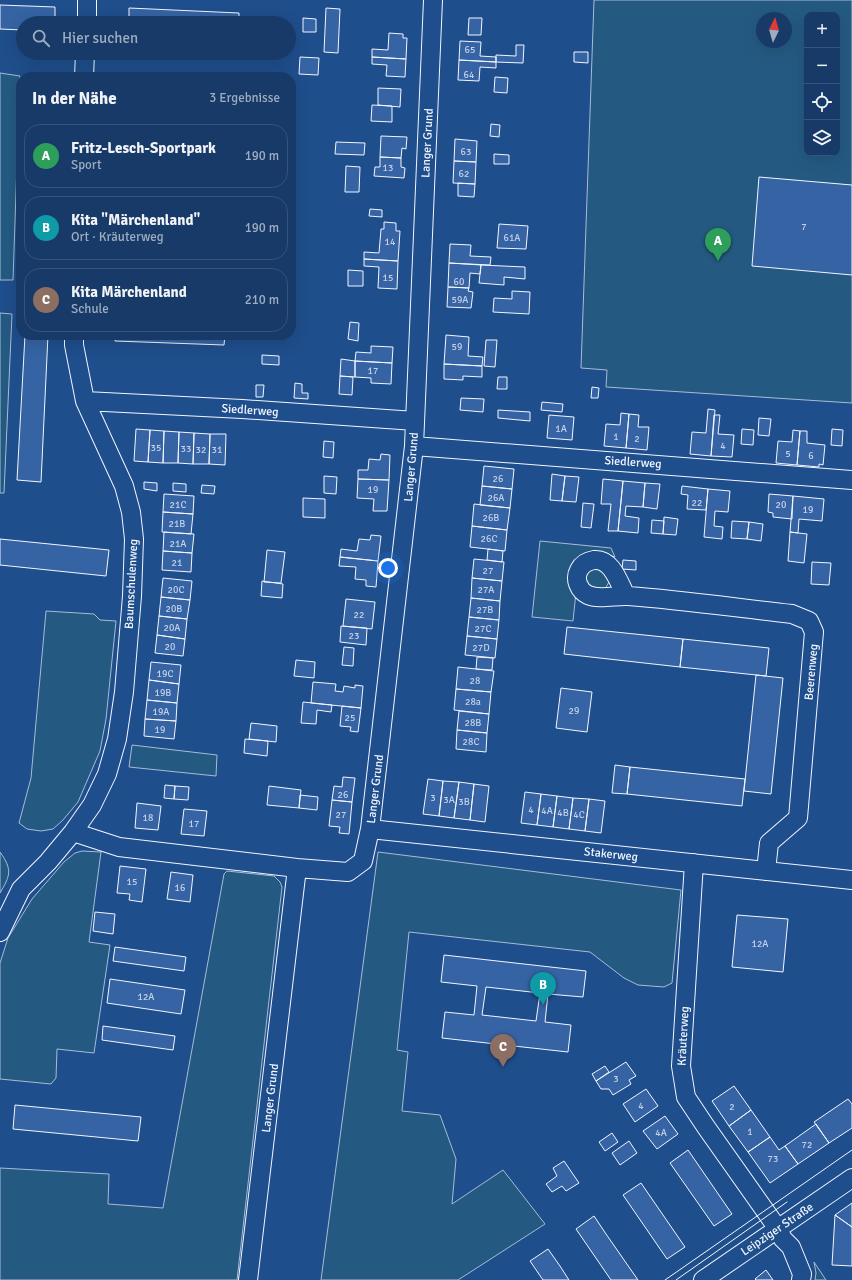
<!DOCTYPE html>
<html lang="de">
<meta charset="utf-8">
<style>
body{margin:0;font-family:Signika,sans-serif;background:#244571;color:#f1f3f6}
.controls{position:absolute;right:12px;top:12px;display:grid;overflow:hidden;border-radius:8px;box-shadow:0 4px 16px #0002}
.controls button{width:36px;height:36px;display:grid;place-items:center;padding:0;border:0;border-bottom:1px solid #36547d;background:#173a69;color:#f1f3f6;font:20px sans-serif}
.compass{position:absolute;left:756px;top:12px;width:36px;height:36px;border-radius:50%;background:#173a69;box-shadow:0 4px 16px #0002;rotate:5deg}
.you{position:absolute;left:388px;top:568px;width:14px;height:14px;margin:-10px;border:3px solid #fff;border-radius:50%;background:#1a73e8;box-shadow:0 0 0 6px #1a73e833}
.badge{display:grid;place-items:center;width:26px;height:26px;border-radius:50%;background:#ea580c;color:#fff;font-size:13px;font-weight:700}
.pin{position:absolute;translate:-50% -33px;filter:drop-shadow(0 1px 2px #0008)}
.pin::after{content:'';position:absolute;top:21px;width:14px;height:12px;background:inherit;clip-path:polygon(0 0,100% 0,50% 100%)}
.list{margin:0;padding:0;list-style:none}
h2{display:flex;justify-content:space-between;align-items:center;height:52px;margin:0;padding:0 16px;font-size:17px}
h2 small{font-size:13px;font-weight:400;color:#9eadc0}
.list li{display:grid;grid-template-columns:26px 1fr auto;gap:12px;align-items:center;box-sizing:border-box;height:64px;margin:0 8px 8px;padding:0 8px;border:1px solid #36547d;border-radius:16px}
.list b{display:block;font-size:15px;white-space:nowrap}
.list p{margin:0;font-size:13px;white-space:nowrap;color:#9eadc0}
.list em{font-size:13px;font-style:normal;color:#9eadc0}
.icon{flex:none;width:22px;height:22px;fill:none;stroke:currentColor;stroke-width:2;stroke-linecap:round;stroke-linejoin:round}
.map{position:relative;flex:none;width:852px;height:1280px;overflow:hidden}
.search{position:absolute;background:#173a69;box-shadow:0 4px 16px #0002;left:16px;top:16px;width:280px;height:44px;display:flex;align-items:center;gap:10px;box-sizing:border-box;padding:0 14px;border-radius:22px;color:#9eadc0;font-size:15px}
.panel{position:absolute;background:#173a69;box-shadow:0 4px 16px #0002;left:16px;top:72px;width:280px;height:268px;border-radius:16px}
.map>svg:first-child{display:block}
</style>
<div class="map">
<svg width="852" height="1280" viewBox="0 0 852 1280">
<rect width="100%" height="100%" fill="#1f4e8c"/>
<path fill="#245a82" stroke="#a8bbd7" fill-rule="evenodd" d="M594 0H852V403L606 387 607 370 581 368ZM807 15H837V153H807ZM762 18H786V42H762Z
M0 73 20 76 13 280H0Z
M0 313 12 314 4 493H0Z
M540 541 611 548 615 557 603 553H594L576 592 573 621 532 617Z
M599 565 609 582 605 589H588L584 573Z
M46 611 94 614 100 620 116 621 106 719 100 751 78 802 63 820 53 829 41 831 27 829 19 823 31 778Z
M132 745 217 755 216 776 129 767Z
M82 851 101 852 89 942 110 945 94 1053 57 1049 56 1078 51 1084 0 1079V963L8 938 32 899 64 862 75 853Z
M0 852C13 870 10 876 0 893Z
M378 852 681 890 672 983 664 987 638 985 624 978 590 952 409 932 397 1050 408 1052 402 1111 440 1115 456 1159 452 1204 503 1170 545 1224 458 1280H321Z
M227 871 274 876 280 882 282 887 237 1280H0V1168L109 1174 108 1204 163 1208 224 874Z
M814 1262 826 1280H815L816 1273Z"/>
<path fill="#3563a3" stroke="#f2f6ff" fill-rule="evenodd" d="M0 5 55 7V23H23V30L0 29Z
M129 8 239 13V23H129Z
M326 8 340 9 338 53 324 52Z
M303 18 316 19V32H303Z
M469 18H482L481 35H468Z
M389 33 403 34V38H407L406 59 372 57V49L388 50Z
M460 41 481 42 480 56 496 57V62L459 60Z
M516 45H524L523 63 496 62V55L516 56Z
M574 52H588V63L574 62Z
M300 57 319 58 318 75 299 74Z
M372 57 406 59 405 77 386 76 387 65 372 64Z
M459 60 496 62V68L480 67 479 81 458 80Z
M495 77 508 78 507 93 494 92Z
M378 88 401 89 400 107 378 105Z
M372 105 392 106V122L371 121Z
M491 124 500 125 499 137 490 136Z
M381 136 407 137 406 149 402 148 401 158 380 157Z
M455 139 477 141 476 162 454 161Z
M336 142 365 143 364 155 335 154Z
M494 154 509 155V164H494Z
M380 157 401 158V167L405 168 404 178 374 176 375 167H380Z
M454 161 476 162 475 184 453 183Z
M346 166 360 167 359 192H345Z
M759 177 852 185V275L752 266Z
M458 183 475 184 474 197 458 196Z
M370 209 382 210V217L369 216Z
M384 222 396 223V231H400L398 261 364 259V252L379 253 381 229H384Z
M499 224 528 226 526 249 497 248Z
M450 244 471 245 470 256 491 257 490 265 449 263Z
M364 259 398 261 397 289 378 288 379 267 364 266Z
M449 263 481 265 480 274 470 273 469 288 448 287Z
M481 265 525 267V279L504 277V285L479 283Z
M348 270 363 271V286H348Z
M448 287 469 288 468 291 473 292 471 308 447 307Z
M512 291 530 292 529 314 493 312 494 298 512 299Z
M350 322 359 323 358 341 348 339Z
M25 335H48L41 482 17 480Z
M115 335H225L224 345 115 341Z
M446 335 469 337 468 356 483 357 482 366 444 364Z
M486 340H497L495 367 484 366Z
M371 346 393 347 392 363 355 361 356 352 371 353Z
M262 355 279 356V365L262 364Z
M341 359 355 361V377L340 376Z
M355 361 392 363 391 384 371 383V378L355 377Z
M444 364 482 366V377L463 376V380L444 379Z
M340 376 353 377 352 395 339 394Z
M498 377H507V389H497Z
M295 383 302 384V393H308V399L294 398Z
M256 385H264L263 397H256Z
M592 387 599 388 598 398H591Z
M461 398 484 399 483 412 460 410Z
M542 402 563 404 562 412 541 410Z
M708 409 715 410 711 456 690 454 692 432 706 433Z
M498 410 530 412V421L498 418Z
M621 413 629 414 626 448 604 446 606 424 620 425Z
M629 414 639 415 638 427H649L647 450 626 448Z
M549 415 574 417 572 440 547 438Z
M714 415H720L718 434 734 435 732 457 711 456Z
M759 418 771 419 769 436 758 435Z
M136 429 150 430 148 462 134 461Z
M742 429 754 430 753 445 741 444Z
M832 429 843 430 842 446 831 445Z
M150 430 164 431 163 463 148 462Z
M793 430 800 431 797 465 776 463 778 441 792 442Z
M164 431 179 432 178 463H163Z
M800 431H807V443L825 445 823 465 819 464V467L797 465Z
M179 432 194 433 193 464 178 463Z
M194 433 210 434 209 464H193Z
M210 434H226L225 465 209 464Z
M324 441 334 442 333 458 323 457Z
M381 454 390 455 389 480 358 479V470H368L369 459 380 460Z
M484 466 514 469 512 489 482 486Z
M552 474 565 476 562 501 550 500Z
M324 476 337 477 336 494 324 493Z
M565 476 579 477 576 502 562 501Z
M358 479 389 480 387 511H373L374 499 357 498Z
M603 479 623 481 618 531H608L611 504H601Z
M623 481 645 483 643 507 626 506 625 516 639 518 638 533 618 531Z
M144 482 157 483V491L144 489Z
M173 483 186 484V492L173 491Z
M645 483 660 484 657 509 643 507Z
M202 485 215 486 214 494 201 493Z
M482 486 512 489 510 508 480 505Z
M682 486 708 489 706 510 687 509 688 495 681 494Z
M708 489 730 491 728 512 715 511 714 526 723 527 722 539 704 537Z
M164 494 194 496 193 514 163 512Z
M769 494 793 496 792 519 773 517V513L768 512Z
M793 496 824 499 822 521 799 519 798 533 790 532Z
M303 498 325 499V518L303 517Z
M583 503 594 504 591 528 581 527Z
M474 504 510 508 507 530 472 526Z
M163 512 193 514 191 534 162 532Z
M664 517 678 519 676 535 663 534Z
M652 520 664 521 663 534 651 533Z
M732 521 749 522 747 539 731 538Z
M749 522 763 524 761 541 747 539Z
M472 526 507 530 505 551 470 547Z
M164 532 194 534 192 553 163 551Z
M790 532 807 534 804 563 788 561Z
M371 535 381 536 378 561 340 557 341 549 357 551 359 539 370 540Z
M0 539 109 550 106 576 0 565Z
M488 549 503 551 502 562 487 560Z
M267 550 285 552 281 583 264 582Z
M163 551 192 553 191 572 162 570Z
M340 557 378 561 376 587 366 586V580L355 579 356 567 339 566Z
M474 559 504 562 502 581 472 578Z
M623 560 636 561V570L622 569Z
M812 562 831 563 829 585 811 584Z
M163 578 192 581 190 600 161 597Z
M472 578 502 581 500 601 471 598Z
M262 581 283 584 282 598 261 596Z
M161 597 190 600 187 619 159 616Z
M471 598 500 601 499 620 469 617Z
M346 599 375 602 372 629 343 626Z
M159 616 187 619 185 639 157 635Z
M469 617 499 620 497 639 467 636Z
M341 626 367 628 366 645 340 642Z
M567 627 683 639 680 667 564 654Z
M157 635 185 639 183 656 155 653Z
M467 636 497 639 495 658 465 655Z
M683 639 769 648 766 676 680 667Z
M344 647 354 648 353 666 342 665Z
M477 657 493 658 492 670 476 669Z
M296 660 315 662 314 678 294 676Z
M151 662 181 665 179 684 149 680Z
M458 667 494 671 491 692 456 689Z
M756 675 783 678 771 794 744 791Z
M149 680 179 684 177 703 147 700Z
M313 682 336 684 335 691 343 692 344 686 355 688V685L363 686 361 708 311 703Z
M561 688 592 692 587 732 556 728Z
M456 689 491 692 489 714 454 710Z
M147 700 177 703 176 721 145 719Z
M303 702 332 705 331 712 317 710 316 724 301 723Z
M342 706 361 708 358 732 350 731 351 727 340 726Z
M459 711 489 714 487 733 457 730Z
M145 719 176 721 174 739 144 736Z
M251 723 277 726 276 742 249 739Z
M457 730 487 733 486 752 456 749Z
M245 739 268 741 267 756 244 753Z
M615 765 630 767 627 794 612 793Z
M630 767 745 779 742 806 627 794Z
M343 777 355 778 352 802 332 800 334 786 342 787Z
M428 779 443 781 439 816 423 814Z
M443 781 459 782 454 818 439 816Z
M459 782 474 784 470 820 454 818Z
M474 784 489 786 485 822 470 820Z
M165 785 175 786 174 799 164 798Z
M175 786 189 787 188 800 174 799Z
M269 786 301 790 299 808 267 805Z
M525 792 541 794 537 825 521 823Z
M541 794 557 796 553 827 537 825Z
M300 795 318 797 317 810 299 808Z
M557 796 573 798 569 829 553 827Z
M573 798 589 799 585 831 569 829Z
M589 799 605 801 601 833 585 831Z
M332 800 352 802 349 834 339 833 340 827 329 826Z
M137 803 161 806 158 830 135 828Z
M184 809 207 811 204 836 181 834Z
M120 866 146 869 142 902 129 900 130 894 117 893Z
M171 872 193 875 190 902 167 899Z
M95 912 115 914 113 934 93 931Z
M737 915 788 919 783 972 732 967Z
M115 947 186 957 184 971 113 961Z
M444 955 586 971 583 997 548 994 545 1022 571 1025 568 1052 442 1038 445 1012 474 1015 477 986 441 982ZM486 987 540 993 536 1021 482 1015Z
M110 979 185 990 181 1014 107 1003Z
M103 1026 175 1036 173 1050 102 1040Z
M626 1062 636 1076 629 1080 631 1084 613 1095 609 1089H601L596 1081Z
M605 1066 609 1072 596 1081 592 1074Z
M734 1086 751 1110 729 1126 712 1101Z
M646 1089 658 1106 635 1122 623 1104Z
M848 1099 852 1104V1128L829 1143 814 1122Z
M15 1105 141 1117 138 1141 13 1129Z
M751 1110 770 1137 748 1152 729 1126Z
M665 1116 678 1134 657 1149 643 1131Z
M816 1124 829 1143 798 1164 785 1146Z
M612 1133 618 1142 605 1151 599 1142Z
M770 1137 779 1150 785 1146 798 1164 770 1183 748 1152Z
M629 1141 637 1153 620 1165 612 1153Z
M688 1150 732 1214 714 1226 670 1163Z
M564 1161 579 1183 566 1191 562 1186 552 1192 546 1184 557 1176 553 1168Z
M641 1183 685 1247 667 1259 623 1195Z
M852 1203V1227L835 1215Z
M835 1215 852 1227V1266L832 1265Z
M594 1216 606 1234 638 1280H611L576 1229Z
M548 1249 560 1266 569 1280H543L530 1261Z
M766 1270 773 1280H756L755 1279Z"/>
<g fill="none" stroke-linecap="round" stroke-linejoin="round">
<g stroke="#f2f6ff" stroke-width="20">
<path id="minor" d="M87 23V0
M84 77 85 53
M85 401 242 409 415 421
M414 446 852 480
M626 596C619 583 612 558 594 560 588 561 582 564 579 570 574 579 579 591 588 595 599 600 617 595 628 596 683 600 737 608 792 614L809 621 814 632 798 818 769 843 766 871
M370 829 852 880
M73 832 119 847 297 868 348 872 363 861 370 829 414 446 433 0
M694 863 681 1066 686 1097 706 1127 778 1229 783 1239 791 1247 802 1274 801 1280
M0 932 21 889 48 862 73 832 92 805 107 774 117 739 124 692 132 596 134 539 131 512 124 486 85 401 74 345V335
M248 1280 297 868
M703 1280 852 1178"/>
</g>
<use href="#minor" stroke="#1f4e8c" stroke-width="18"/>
<path stroke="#f2f6ff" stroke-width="1" d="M665 1280 852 1150
M676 1280 787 1202"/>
</g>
<g text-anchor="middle" stroke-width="3" stroke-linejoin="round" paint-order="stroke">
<g font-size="10" fill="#c3d1e8">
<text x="470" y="53">65</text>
<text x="469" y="78">64</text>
<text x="466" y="155">63</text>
<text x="388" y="171">13</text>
<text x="464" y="177">62</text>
<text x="804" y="230">7</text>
<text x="512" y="241">61A</text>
<text x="390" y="245">14</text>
<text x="388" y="281">15</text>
<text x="459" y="285">60</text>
<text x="460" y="303">59A</text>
<text x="457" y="350">59</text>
<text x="373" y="374">17</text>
<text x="561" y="432">1A</text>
<text x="616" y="440">1</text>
<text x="637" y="442">2</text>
<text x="723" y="449">4</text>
<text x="156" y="451">35</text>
<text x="186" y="452">33</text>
<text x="201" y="453">32</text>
<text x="217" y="453">31</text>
<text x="788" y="457">5</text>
<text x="811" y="459">6</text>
<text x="498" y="482">26</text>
<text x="373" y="493">19</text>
<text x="496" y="501">26A</text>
<text x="697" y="506">22</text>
<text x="178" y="508">21C</text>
<text x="781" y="508">20</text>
<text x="808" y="513">19</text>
<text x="491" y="521">26B</text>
<text x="177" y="527">21B</text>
<text x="489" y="542">26C</text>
<text x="178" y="547">21A</text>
<text x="177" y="566">21</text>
<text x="488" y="574">27</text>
<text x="176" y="593">20C</text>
<text x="486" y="593">27A</text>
<text x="174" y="612">20B</text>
<text x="485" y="613">27B</text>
<text x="359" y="618">22</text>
<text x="172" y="631">20A</text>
<text x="483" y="632">27C</text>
<text x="354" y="639">23</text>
<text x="170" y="650">20</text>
<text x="481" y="651">27D</text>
<text x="165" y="677">19C</text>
<text x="475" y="684">28</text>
<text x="163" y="696">19B</text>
<text x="473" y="705">28a</text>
<text x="574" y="714">29</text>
<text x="161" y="715">19A</text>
<text x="350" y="721">25</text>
<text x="473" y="726">28B</text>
<text x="160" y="733">19</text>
<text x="471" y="745">28C</text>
<text x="343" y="798">26</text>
<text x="433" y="801">3</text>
<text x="449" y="803">3A</text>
<text x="464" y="805">3B</text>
<text x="531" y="813">4</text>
<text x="547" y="814">4A</text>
<text x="563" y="816">4B</text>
<text x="341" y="818">27</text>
<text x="579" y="818">4C</text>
<text x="148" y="821">18</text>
<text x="194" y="827">17</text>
<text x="132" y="885">15</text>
<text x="180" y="891">16</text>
<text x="760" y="947">12A</text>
<text x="146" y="1000">12A</text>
<text x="616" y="1082">3</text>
<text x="641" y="1109">4</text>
<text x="732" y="1110">2</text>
<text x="750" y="1135">1</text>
<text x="661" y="1136">4A</text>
<text x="807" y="1148">72</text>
<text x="773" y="1162">73</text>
</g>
<g font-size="12" fill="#f2f6ff" stroke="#1f4e8c">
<text transform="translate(427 143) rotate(-87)" y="4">Langer Grund</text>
<text transform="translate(250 410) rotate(4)" y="4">Siedlerweg</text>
<text transform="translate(633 462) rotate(4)" y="4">Siedlerweg</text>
<text transform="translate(411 467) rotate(-85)" y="4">Langer Grund</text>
<text transform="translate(131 584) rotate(-87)" y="4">Baumschulenweg</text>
<text transform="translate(811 672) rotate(-85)" y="4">Beerenweg</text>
<text transform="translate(375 789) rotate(-83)" y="4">Langer Grund</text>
<text transform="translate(611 854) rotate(6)" y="4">Stakerweg</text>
<text transform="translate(683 1036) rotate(-87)" y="4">Kräuterweg</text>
<text transform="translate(270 1098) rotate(-83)" y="4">Langer Grund</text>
<text transform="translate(777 1229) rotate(-34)" y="4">Leipziger Straße</text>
</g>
</g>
</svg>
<div class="controls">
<button>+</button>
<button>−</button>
<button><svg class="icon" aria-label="locate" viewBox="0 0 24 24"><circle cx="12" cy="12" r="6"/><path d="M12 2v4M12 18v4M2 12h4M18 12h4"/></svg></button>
<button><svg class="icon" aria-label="layers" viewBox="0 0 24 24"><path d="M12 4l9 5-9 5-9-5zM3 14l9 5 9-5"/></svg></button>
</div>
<svg class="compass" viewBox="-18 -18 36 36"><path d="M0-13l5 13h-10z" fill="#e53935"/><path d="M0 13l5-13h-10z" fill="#9eadc0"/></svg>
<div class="you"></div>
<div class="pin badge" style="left:718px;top:261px;background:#2e9e5b">A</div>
<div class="pin badge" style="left:543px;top:1005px;background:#0f9aa8">B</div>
<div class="pin badge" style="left:503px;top:1067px;background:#8d6e63">C</div>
<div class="search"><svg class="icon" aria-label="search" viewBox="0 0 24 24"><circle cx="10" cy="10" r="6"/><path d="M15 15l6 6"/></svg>Hier suchen</div>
<section class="panel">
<h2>In der Nähe<small>3 Ergebnisse</small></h2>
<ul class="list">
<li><span class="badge" style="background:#2e9e5b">A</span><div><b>Fritz-Lesch-Sportpark</b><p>Sport</p></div><em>190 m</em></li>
<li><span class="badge" style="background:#0f9aa8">B</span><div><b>Kita &quot;Märchenland&quot;</b><p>Ort · Kräuterweg</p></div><em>190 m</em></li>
<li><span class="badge" style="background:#8d6e63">C</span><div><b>Kita Märchenland</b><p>Schule</p></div><em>210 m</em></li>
</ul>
</section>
</div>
